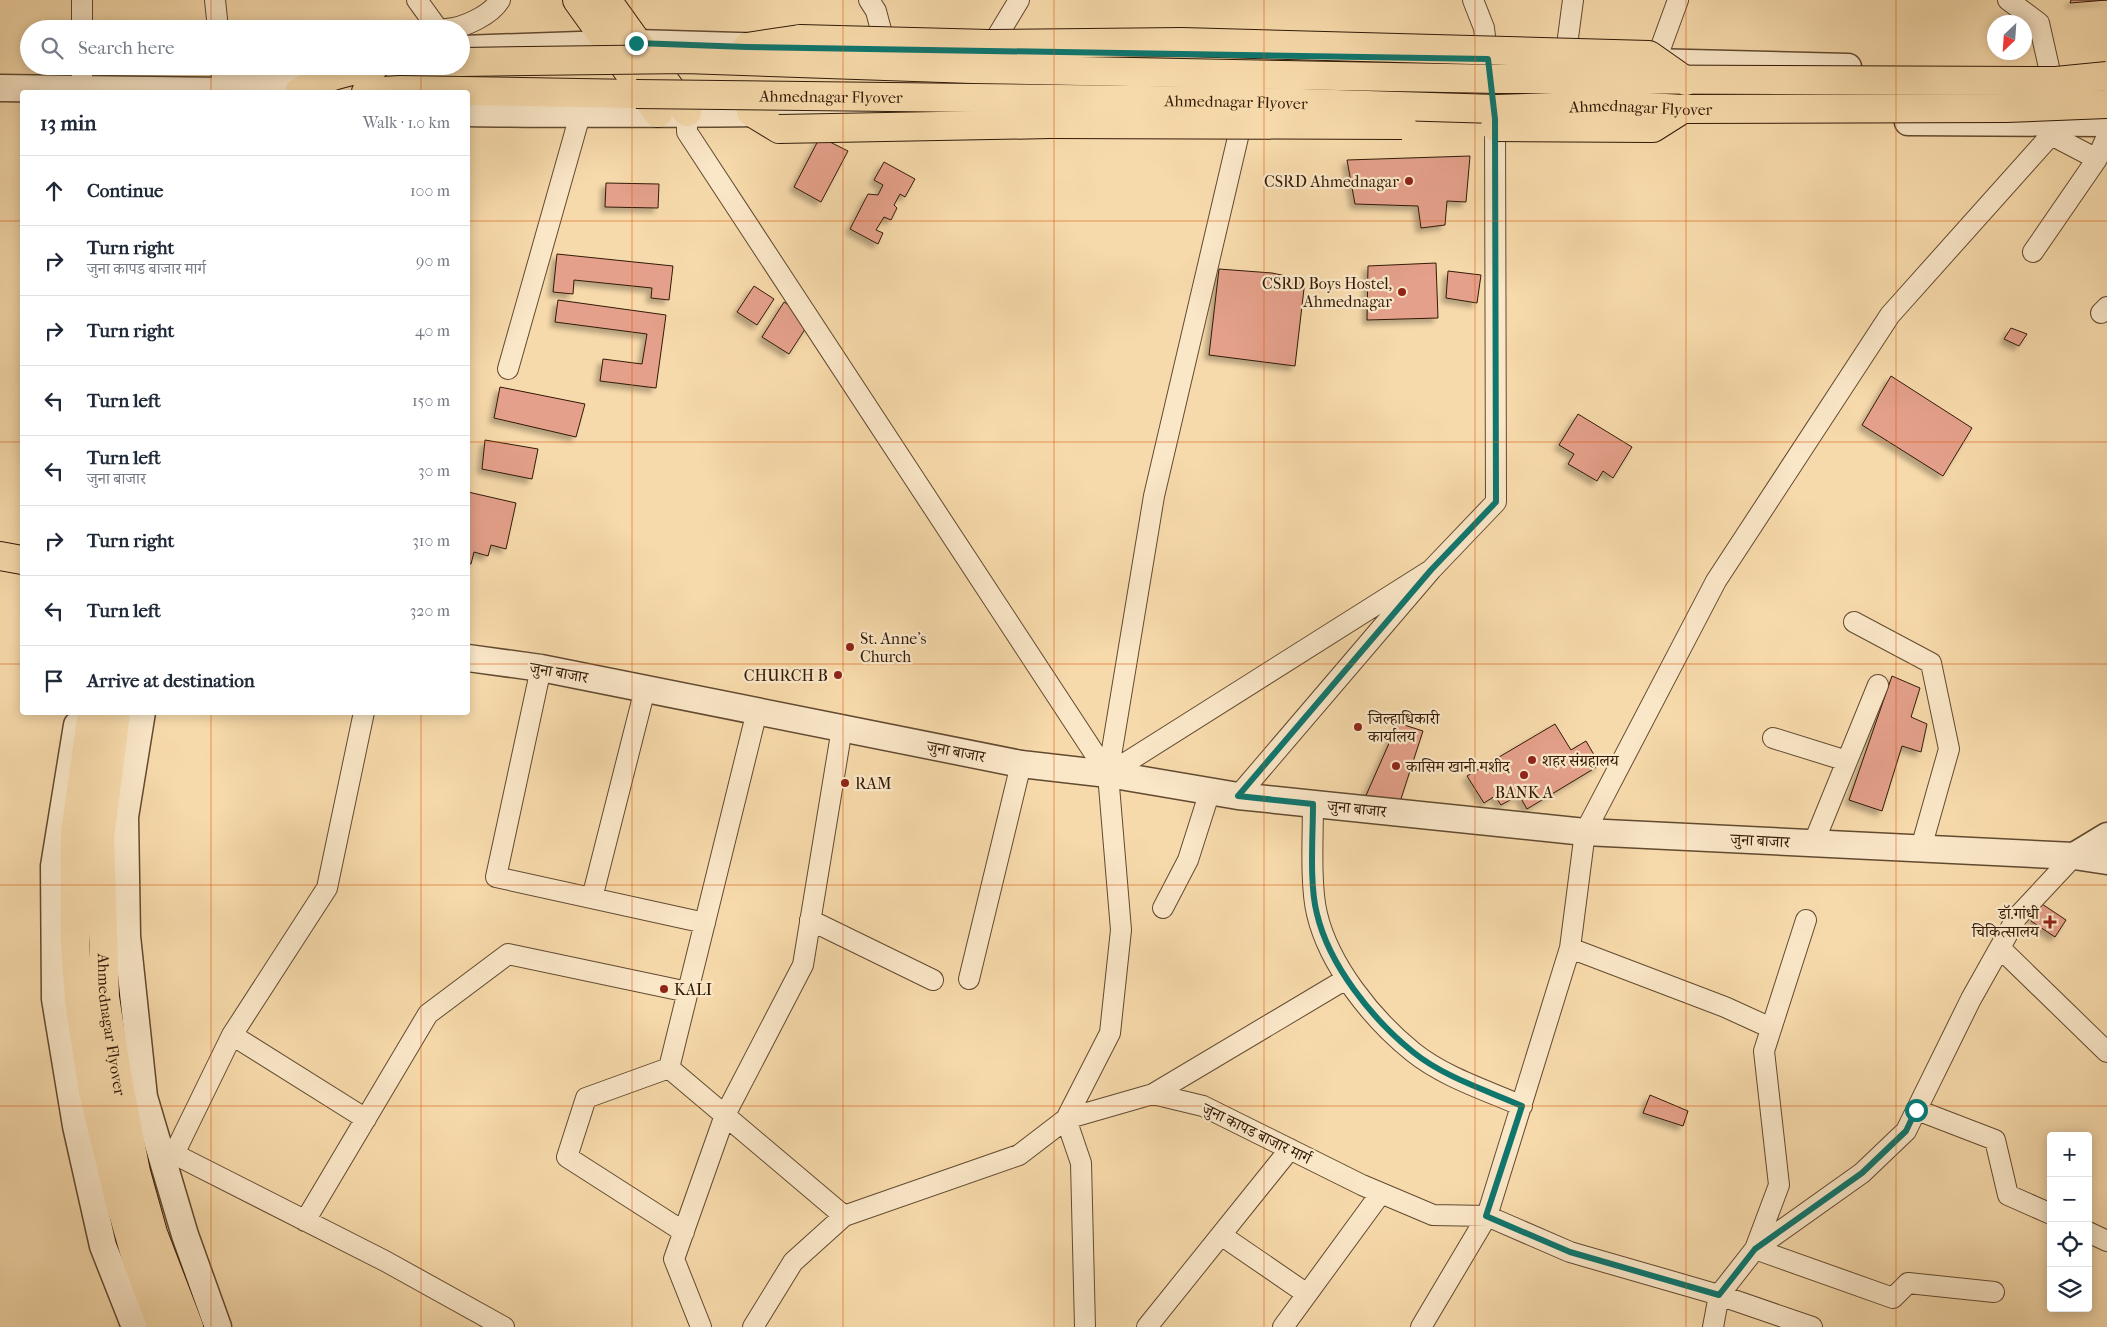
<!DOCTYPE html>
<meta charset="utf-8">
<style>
body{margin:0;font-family:"IM FELL French Canon","Noto Serif Devanagari",serif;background:#f6f6f7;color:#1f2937}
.controls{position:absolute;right:15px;bottom:15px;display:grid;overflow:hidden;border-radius:5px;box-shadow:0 2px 12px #0003}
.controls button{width:45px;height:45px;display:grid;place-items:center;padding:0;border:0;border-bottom:1px solid #e0e1e3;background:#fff;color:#1f2937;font:25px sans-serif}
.compass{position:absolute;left:1987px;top:15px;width:45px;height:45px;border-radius:50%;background:#fff;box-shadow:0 2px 12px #0003;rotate:205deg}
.stop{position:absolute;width:15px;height:15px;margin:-11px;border:4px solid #0f766e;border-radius:50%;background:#fff}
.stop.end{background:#0f766e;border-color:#fff;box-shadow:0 1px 5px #0008}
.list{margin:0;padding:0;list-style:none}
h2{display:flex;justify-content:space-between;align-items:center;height:65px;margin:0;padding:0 20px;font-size:21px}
h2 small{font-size:16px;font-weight:400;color:#747a83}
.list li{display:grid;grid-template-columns:32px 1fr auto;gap:15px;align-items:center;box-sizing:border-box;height:70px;padding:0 20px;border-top:1px solid #e0e1e3}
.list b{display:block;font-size:19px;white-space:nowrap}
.list p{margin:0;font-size:16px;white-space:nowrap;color:#747a83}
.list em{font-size:16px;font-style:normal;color:#747a83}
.icon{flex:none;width:28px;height:28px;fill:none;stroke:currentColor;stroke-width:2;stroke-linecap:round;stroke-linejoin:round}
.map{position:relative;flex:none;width:2107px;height:1327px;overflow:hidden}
.search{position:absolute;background:#fff;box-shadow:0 2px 12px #0003;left:20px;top:20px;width:450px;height:55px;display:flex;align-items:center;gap:12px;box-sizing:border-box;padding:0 18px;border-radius:28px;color:#747a83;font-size:19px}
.panel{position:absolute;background:#fff;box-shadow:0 2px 12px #0003;left:20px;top:90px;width:450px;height:625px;border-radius:5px}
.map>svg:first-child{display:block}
</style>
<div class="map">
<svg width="2107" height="1327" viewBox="0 0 2107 1327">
<defs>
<filter id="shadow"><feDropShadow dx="-4.5" dy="4.5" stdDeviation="2.5" flood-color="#0004"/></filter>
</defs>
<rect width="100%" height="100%" fill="#f7daab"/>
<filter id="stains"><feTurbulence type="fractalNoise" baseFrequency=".004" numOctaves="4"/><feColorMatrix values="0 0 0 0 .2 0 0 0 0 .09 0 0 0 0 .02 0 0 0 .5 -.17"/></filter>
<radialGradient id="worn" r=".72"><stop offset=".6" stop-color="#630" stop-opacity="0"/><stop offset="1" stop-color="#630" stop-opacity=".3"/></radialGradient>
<path fill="#e4a08a" stroke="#311a07" filter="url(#shadow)" d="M2071 0H2107L2070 3Z
M820 137 848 151 821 202 794 187Z
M1470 156 1466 202 1447 201 1445 225 1421 228 1418 206 1355 204 1347 160Z
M884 162 915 179 905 197 900 194 894 205 897 208 891 220 884 217 876 230 883 233 878 244 850 229 868 194 878 195 883 185 874 180Z
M606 183 659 184 658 208 605 207Z
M557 254 673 266 669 300 651 298 652 288 574 280 573 294 553 292Z
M1436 263 1438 318 1367 320 1368 266Z
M1219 269 1272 273 1305 280 1295 366 1209 355Z
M1448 271 1481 275 1477 303 1446 298Z
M754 286 774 299 757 325 737 312Z
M558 300 666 315 656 388 600 381 603 359 642 364 647 334 555 322Z
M784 302 799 312 809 323 789 354 762 337Z
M2011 328 2027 334 2019 346 2004 339Z
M1891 376 1972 428 1943 476 1862 425Z
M500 387 585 404 576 437 494 418Z
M1578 414 1632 447 1613 478 1603 471 1597 481 1568 464 1574 454 1559 445Z
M485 440 538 449 532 479 482 469Z
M468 492 516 503 506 549 491 545 488 556 474 552 471 564 468 563Z
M1892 676 1920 688 1911 717 1927 724 1921 752 1902 746 1882 811 1849 800Z
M1398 723 1423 731 1399 805 1364 800Z
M1555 724 1571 750 1586 741 1600 765 1527 809 1519 795 1501 805 1495 796 1484 803 1467 776Z
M2042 904 2066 920 2055 937 2031 921Z
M1650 1095 1688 1111 1683 1126 1643 1113Z"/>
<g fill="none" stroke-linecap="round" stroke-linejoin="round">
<g stroke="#624a30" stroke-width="22">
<path id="minor" d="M215 0 218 29
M417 0 438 29
M869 0 876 11 886 49
M82 29V0
M446 29C464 28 491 15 500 0
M989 50 1019 0
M1565 60 1573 0
M1655 63 1678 0
M221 66 223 91
M82 89V66
M687 112V132L1108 774 1154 496 1243 116
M2097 159 2107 136
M2033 252 2097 159 2051 135
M2101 313 2107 307
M508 369 580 115
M1854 622 1931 663 1949 749 1921 848
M541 668 496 877 705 923
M757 711 669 1068 844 1216
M1773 738 1847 761
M1238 796 1431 570 1496 502 1495 119 1484 28 1473 0
M1313 804C1313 835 1310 885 1317 914 1329 965 1372 1019 1413 1052 1444 1077 1486 1090 1522 1106
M1814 842 1878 685
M592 898 645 689
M1163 908 1188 860 1210 791
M810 920 933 980
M1806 920 1764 1051 1779 1185 1755 1249 1893 1298 1908 1283 1994 1292
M1570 948 1725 1007 1771 1028
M2000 948 2107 1052
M969 979 1021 764
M232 1035 366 1119
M669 1068 586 1098 567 1157 684 1232
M1153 1094 1346 979
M1917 1110 1995 1140 2008 1195 2051 1214
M174 1154 232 1035 327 888 364 712
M162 1156 174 1154 385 1261 504 1327
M305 1221 428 1014 508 954 688 992
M2088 1232 2107 1241
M1221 1235 1307 1294
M701 1327 674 1259 725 1115 803 965 842 728
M753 1327 793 1262 844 1216 1019 1155 1066 1119 1153 1094 1203 1106 1362 1185 1433 1215 1487 1216 1570 1252 1719 1295 1812 1327
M1085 1327 1081 1163 1066 1119 1110 1033 1121 930 1108 774 1431 570
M1147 1327 1290 1149
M1283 1327 1381 1193
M1421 1327 1487 1216 1570 948 1585 832 1716 581 1890 315 2051 135 2050 72 2039 23 2008 0
M1713 1327 1719 1295 1755 1249 1862 1173 1906 1131 1971 999 2017 917 2074 856"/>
</g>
<g stroke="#624a30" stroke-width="29">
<path id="tertiary" d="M462 49 636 43 770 47
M1649 62 1848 67
M275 86 287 75 311 66
M0 88 223 91 257 81 287 75
M468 113C644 116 820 111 996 112
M1908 122 2107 123
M468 658 541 668 1021 764 1108 774 1238 796 1585 832 2074 856 2107 861
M142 712 125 817 127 936 144 1097 185 1235 218 1327
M77 725 54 866 55 999 76 1126 103 1246 135 1327
M2074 856 2107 836"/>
</g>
<g stroke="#311a07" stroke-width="30">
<path id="primary" d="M0 556 22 560"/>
</g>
<g stroke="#311a07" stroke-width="30">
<g id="trunk">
<path d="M577 0 658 113"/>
<path d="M607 0 687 112"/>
<path d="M747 47 800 39"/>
<path d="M299 92C322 77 349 71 375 66"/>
<path d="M366 92 400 90 636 94"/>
<path d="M751 112 779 129"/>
<path d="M92 712 75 833V944L79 1001 93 1091 119 1199 135 1255 162 1327"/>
<path id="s1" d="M116 712 100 838 105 997 118 1080 136 1172 153 1233 189 1327"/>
</g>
</g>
<use href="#minor" stroke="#fae7c8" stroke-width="20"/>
<use href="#tertiary" stroke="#fae7c8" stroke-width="26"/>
<use href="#primary" stroke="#f7daab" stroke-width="28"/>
<use href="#trunk" stroke="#f7daab" stroke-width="28"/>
<g stroke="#311a07" stroke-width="30" stroke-linecap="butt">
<g id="trunk-bridge">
<path d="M800 39 989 44 1182 42 1649 55 1686 81"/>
<path d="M461 62 685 59 972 69 1499 79 2056 81 2107 76"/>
<path id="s2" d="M636 94 1233 101 1496 109 1612 105 1683 109 2006 108 2107 104"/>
<path d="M1495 127 1653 128 1683 109"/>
<path d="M779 129 1050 124 1402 125"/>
</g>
</g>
<use href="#trunk-bridge" stroke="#f7daab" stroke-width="28"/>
</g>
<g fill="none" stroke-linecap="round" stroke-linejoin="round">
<path stroke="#0f766e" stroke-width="6" d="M636 43 747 47 1488 59 1495 119 1496 502 1431 570 1238 796 1313 804C1313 836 1309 884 1317 914 1329 965 1372 1019 1413 1052 1444 1077 1486 1090 1522 1106L1486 1216 1570 1252 1719 1295 1755 1249 1862 1173 1906 1131 1916 1110"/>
</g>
<path fill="none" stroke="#d6530c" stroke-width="1" stroke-opacity="0.55" d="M211 0V29M421 0V29M632 0V1327M843 0V1327M1054 0V1327M1264 0V1327M1475 0V1327M1686 0V1327M1896 0V1327M211 66V92M421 66V92M0 221H22M468 221H2107M0 442H22M468 442H2107M0 664H22M468 664H2107M211 712V1327M421 712V1327M0 885H2107M0 1106H2107"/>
<g fill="#8f2418" stroke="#fae7c8" stroke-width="2">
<circle cx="1409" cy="181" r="5"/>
<circle cx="1402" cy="292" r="5"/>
<circle cx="850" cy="647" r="5"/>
<circle cx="838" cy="675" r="5"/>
<circle cx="1358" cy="727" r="5"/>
<circle cx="1532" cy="760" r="5"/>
<circle cx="1396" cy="766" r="5"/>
<circle cx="1524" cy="775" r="5"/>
<circle cx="845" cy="783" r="5"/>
<path d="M2047.5 914.5h5v5h5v5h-5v5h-5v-5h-5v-5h5z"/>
<circle cx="664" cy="989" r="5"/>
</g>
<g text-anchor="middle" stroke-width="4.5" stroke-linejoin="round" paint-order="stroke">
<g font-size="16" fill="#311a07" stroke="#fae7c8">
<text dy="6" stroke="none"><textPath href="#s2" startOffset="195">Ahmednagar Flyover</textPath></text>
<text dy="6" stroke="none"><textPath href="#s2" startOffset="600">Ahmednagar Flyover</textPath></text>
<text dy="6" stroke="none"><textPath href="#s2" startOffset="1005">Ahmednagar Flyover</textPath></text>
<text transform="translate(559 672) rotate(10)" y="6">जुना बाजार</text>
<text transform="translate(956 751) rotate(11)" y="6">जुना बाजार</text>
<text transform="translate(1357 808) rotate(6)" y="6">जुना बाजार</text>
<text transform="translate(1760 840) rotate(3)" y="6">जुना बाजार</text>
<text dy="6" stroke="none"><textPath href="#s1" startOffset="314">Ahmednagar Flyover</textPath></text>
<text transform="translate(1257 1133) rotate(26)" y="6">जुना कापड बाजार मार्ग</text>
</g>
<g font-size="16" fill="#311a07" stroke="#fae7c8" text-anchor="start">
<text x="1399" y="187" text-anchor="end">CSRD Ahmednagar</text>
<text x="1392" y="289" text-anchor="end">CSRD Boys Hostel,<tspan x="1392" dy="18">Ahmednagar</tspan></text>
<text x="860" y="644">St. Anne's<tspan x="860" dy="18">Church</tspan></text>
<text x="828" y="681" text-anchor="end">CHURCH B</text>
<text x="1368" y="724">जिल्हाधिकारी<tspan x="1368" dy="18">कार्यालय</tspan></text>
<text x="1542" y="766">शहर संग्रहालय</text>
<text x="1406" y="772">कासिम खानी मशीद</text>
<text x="855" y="789">RAM</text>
<text x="1524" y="798" text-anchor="middle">BANK A</text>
<text x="2039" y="919" text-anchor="end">डॉ.गांधी<tspan x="2039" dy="18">चिकित्सालय</tspan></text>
<text x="674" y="995">KALI</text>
</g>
</g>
<rect width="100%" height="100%" filter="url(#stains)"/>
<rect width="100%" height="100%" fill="url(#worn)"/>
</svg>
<div class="controls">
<button>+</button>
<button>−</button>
<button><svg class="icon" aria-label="locate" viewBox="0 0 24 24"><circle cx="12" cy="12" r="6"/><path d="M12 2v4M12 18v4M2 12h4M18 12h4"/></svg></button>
<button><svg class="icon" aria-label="layers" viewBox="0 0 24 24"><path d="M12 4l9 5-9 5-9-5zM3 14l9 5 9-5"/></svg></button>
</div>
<svg class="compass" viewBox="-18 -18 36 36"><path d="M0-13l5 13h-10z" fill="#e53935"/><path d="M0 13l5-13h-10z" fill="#747a83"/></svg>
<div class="stop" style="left:1916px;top:1110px"></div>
<div class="stop end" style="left:636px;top:43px"></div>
<div class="search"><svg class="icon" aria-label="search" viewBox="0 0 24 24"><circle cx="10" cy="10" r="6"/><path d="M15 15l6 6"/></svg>Search here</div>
<section class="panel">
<h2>13 min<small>Walk · 1.0 km</small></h2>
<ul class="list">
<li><svg class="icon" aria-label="ahead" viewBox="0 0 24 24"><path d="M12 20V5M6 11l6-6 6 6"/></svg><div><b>Continue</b></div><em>100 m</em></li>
<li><svg class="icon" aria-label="right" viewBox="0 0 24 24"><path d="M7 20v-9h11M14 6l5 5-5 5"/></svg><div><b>Turn right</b><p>जुना कापड बाजार मार्ग</p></div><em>90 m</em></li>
<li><svg class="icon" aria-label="right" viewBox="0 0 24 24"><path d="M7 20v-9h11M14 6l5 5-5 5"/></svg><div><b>Turn right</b></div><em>40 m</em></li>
<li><svg class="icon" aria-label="left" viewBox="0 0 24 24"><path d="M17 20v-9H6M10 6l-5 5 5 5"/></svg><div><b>Turn left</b></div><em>150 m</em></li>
<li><svg class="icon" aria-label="left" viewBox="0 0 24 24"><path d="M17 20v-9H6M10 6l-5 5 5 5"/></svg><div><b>Turn left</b><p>जुना बाजार</p></div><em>30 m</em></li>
<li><svg class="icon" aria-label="right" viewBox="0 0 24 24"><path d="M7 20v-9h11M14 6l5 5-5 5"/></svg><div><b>Turn right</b></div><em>310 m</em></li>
<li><svg class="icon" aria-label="left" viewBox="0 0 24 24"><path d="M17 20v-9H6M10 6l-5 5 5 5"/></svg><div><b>Turn left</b></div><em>320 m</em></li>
<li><svg class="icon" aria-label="arrive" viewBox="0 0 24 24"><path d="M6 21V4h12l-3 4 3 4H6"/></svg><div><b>Arrive at destination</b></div></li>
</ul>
</section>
</div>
